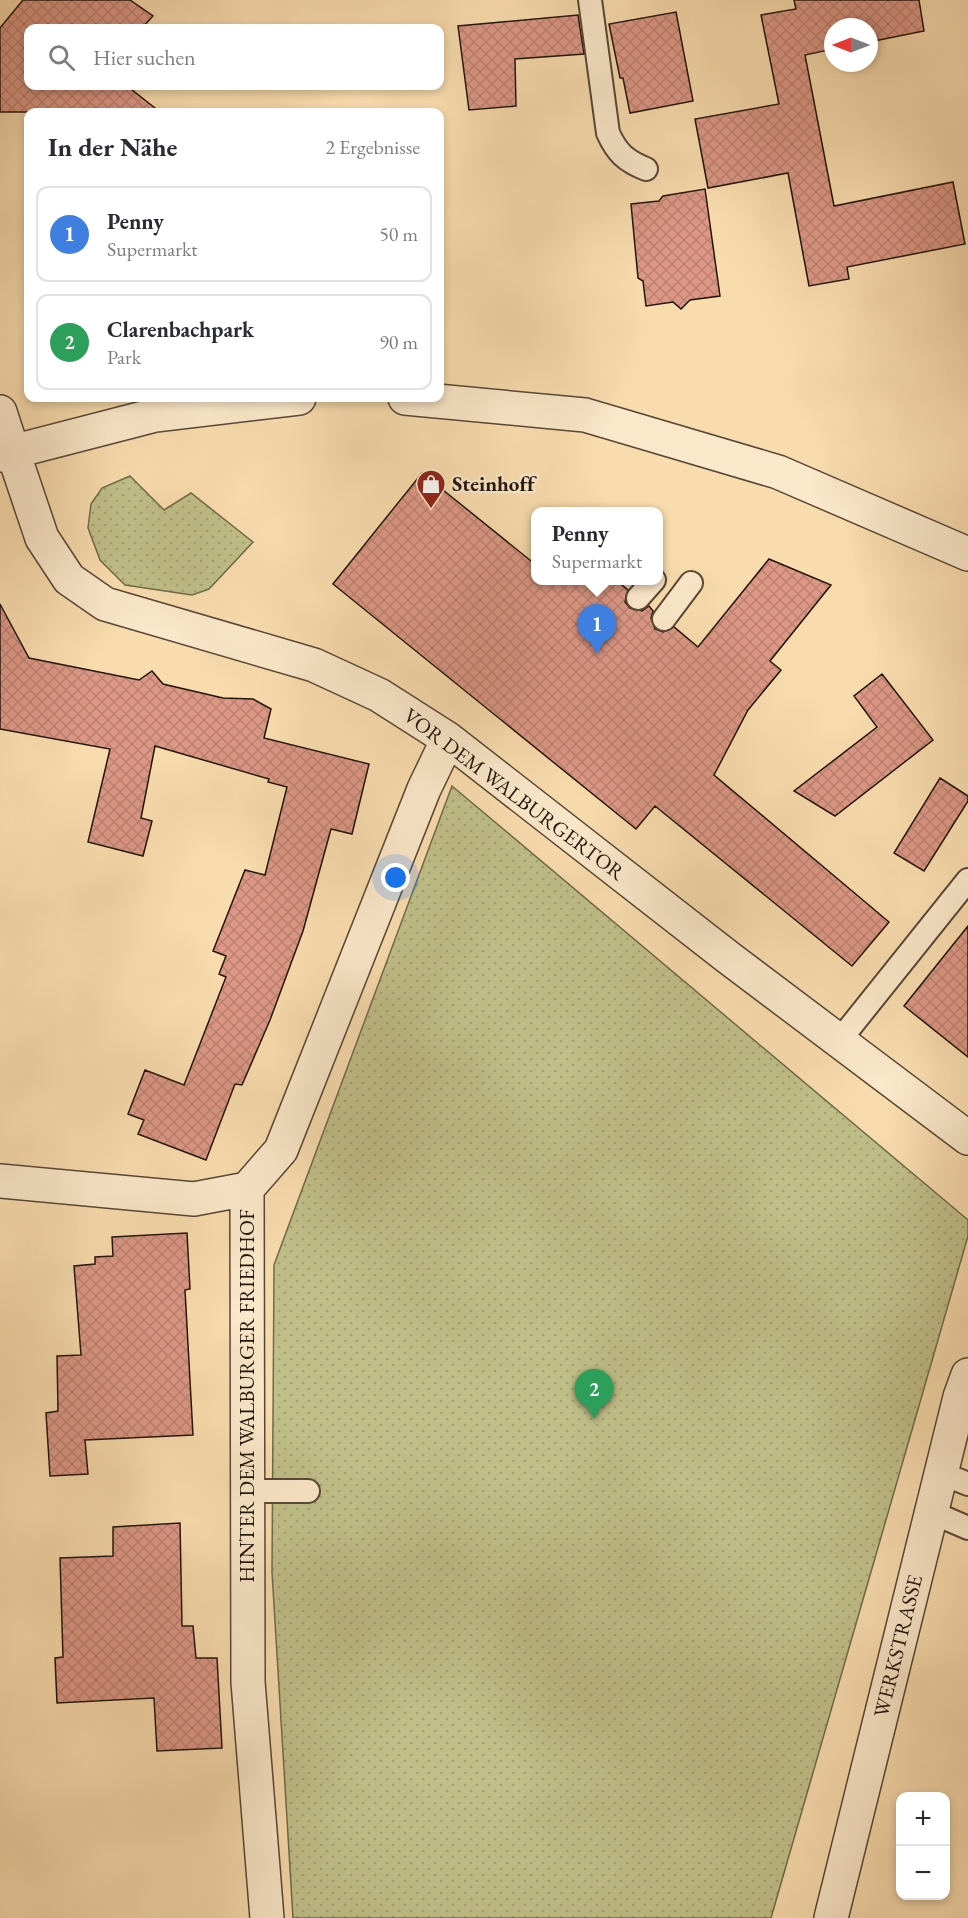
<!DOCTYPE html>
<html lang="de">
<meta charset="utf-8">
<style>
body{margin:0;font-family:"EB Garamond",serif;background:#f7f7f7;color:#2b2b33}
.controls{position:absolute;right:18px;bottom:18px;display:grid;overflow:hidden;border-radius:12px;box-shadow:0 3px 9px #0003}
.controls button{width:54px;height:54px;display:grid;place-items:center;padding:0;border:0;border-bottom:2px solid #e1e1e2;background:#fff;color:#2b2b33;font:30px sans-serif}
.compass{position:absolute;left:824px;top:18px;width:54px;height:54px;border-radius:50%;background:#fff;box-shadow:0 3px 9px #0003;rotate:270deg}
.you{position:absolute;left:396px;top:878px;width:21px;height:21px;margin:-15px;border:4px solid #fff;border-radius:50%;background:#1a73e8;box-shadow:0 0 0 9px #1a73e833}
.badge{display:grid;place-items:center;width:39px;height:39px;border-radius:50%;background:#8f2418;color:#fff;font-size:20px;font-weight:700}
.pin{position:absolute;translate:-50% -50px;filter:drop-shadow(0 2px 3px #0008)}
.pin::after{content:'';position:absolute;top:32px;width:21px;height:18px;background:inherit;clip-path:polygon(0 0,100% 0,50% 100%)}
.popup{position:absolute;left:531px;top:507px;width:132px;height:78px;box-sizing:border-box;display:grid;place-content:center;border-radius:12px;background:#fff;filter:drop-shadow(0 2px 4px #0005);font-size:20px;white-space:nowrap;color:#7c7c81}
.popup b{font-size:22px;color:#2b2b33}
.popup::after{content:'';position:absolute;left:50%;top:100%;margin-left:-12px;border:12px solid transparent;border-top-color:#fff}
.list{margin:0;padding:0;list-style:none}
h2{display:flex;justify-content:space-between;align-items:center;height:78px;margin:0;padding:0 24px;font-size:26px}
h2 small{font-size:20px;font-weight:400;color:#7c7c81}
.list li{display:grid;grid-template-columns:39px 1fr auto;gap:18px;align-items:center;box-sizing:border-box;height:96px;margin:0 12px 12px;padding:0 12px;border:2px solid #e1e1e2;border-radius:12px}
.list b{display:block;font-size:22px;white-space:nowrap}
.list p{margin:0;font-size:20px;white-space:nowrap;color:#7c7c81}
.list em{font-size:20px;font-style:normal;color:#7c7c81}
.icon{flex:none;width:33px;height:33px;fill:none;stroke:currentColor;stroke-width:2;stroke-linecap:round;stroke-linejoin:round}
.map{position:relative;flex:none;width:968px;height:1918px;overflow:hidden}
.search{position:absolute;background:#fff;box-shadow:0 3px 9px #0003;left:24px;top:24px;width:420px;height:66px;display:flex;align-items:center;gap:15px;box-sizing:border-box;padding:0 21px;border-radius:12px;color:#7c7c81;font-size:22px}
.panel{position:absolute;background:#fff;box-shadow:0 3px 9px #0003;left:24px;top:108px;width:420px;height:294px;border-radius:12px}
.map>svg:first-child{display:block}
</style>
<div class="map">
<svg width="968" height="1918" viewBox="0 0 968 1918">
<defs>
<pattern id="green-dots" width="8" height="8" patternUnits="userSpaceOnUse" patternTransform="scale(1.5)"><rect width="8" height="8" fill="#c0bf88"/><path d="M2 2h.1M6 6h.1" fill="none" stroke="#a5a374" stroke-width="1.8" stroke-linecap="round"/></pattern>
<pattern id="building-cross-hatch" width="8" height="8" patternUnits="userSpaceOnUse" patternTransform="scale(1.5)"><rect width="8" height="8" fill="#dc9785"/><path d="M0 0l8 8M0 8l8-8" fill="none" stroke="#bc8172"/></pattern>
</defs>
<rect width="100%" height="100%" fill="#f9dcae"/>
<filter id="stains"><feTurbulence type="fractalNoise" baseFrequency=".00333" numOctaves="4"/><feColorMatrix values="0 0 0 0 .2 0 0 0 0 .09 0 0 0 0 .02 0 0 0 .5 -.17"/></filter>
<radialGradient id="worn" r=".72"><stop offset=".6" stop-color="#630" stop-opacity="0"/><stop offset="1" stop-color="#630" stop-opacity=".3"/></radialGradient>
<path fill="url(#green-dots)" stroke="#706a4a" stroke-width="1.5" d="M130 476 164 510 191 493 253 542 209 589 192 595 125 585 100 560 88 528 91 504 102 488Z
M452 786 968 1220V1236L771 1918H293L272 1572 274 1265Z"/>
<path fill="url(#building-cross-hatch)" stroke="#20150d" stroke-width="1.5" d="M23 0H130L153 16 142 28H28V86H127L160 112H0V28Z
M794 0H919L924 31 869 42V27H833V49L805 55 820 133 834 206 953 182 965 244 847 267 849 279 809 286 788 173 708 188 695 119 779 104 761 15 796 9Z
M676 12 693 101 630 113 623 78H620L609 24Z
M578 15 584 54 515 59 516 106 469 110 458 26Z
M705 189 720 296 690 300 681 309 673 302 646 306 643 281 638 278 631 204 659 201 663 196Z
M422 473 536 565V580H616L628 590 625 602 630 608 642 611 649 606 653 611 651 618 655 629 663 632 674 627 698 647 769 559 831 585 770 661 781 670 748 710 714 775 889 922 852 966 655 806 636 829 333 584Z
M0 604 29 658 139 680 152 671 163 684 223 698 253 699 271 709 264 738 369 764 352 834 331 829 303 931 270 1020 242 1085 235 1084 206 1160 138 1134 144 1120 128 1114 145 1070 184 1085 226 977 219 974 226 956 213 951 245 870 265 875 287 787 268 782 269 779 155 746 141 818 152 821 143 856 88 842 110 749 0 729Z
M882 674 933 740 835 816 794 791 877 727 854 696Z
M940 778 968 796V801L924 871 894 853Z
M968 926V1057L904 1006Z
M187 1233 190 1289 185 1290 193 1435 85 1440 88 1474 50 1476 46 1413 58 1411 57 1356 81 1355 74 1266 95 1264V1257L113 1256 112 1237Z
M180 1523 182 1626H193L196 1658H217L222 1748 157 1751 154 1698 57 1703 55 1658 63 1657 60 1558 113 1556V1527Z"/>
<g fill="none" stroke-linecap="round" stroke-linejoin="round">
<g stroke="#564735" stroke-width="26">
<path id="service" d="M590 0 608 133C617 153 626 161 646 169
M638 598 654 580
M664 619 691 583
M839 1041 968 880
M941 1473 968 1484
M246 1491H308
M931 1512 968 1528"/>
</g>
<g stroke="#564735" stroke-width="36">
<path id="minor" d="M13 452 42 538 69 579 105 604 314 665 379 695 448 739 729 958 968 1138
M0 1181 194 1199 247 1189
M267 1918 248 1682 247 1189 281 1150 424 789 448 739
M831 1918 960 1397 968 1375"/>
</g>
<g stroke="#564735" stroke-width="36">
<path id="tertiary" d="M405 398 585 415 778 472 968 554
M0 412 13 452
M0 455 155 415 299 398"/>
</g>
<use href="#service" stroke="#fbe8ca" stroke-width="22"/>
<use href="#minor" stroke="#fbe8ca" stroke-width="33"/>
<use href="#tertiary" stroke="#fbe8ca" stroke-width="33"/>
</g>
<defs>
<g id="shop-pin" transform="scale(1.5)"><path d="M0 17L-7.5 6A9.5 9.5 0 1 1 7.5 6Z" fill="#8f2418" stroke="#fbe8ca"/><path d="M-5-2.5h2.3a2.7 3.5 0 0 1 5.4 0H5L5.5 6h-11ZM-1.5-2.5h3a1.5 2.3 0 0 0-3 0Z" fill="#fff"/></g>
</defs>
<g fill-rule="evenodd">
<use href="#shop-pin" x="431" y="484"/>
</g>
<g text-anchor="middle" stroke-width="4.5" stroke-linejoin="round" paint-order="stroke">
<g font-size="21" font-weight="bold" fill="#20150d" stroke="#fbe8ca" text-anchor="start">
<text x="452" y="491">Steinhoff</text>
</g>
<g font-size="21" fill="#20150d" stroke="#fbe8ca">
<text transform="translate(514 794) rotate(37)" y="7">VOR DEM WALBURGERTOR</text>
<text transform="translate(247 1396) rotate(-90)" y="7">HINTER DEM WALBURGER FRIEDHOF</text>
<text transform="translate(898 1646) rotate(-76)" y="7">WERKSTRASSE</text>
</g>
</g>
<rect width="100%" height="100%" filter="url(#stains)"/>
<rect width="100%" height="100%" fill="url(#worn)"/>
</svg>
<div class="controls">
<button>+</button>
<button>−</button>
</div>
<svg class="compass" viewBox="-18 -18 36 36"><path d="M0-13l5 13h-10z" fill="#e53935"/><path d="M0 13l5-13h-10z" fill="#7c7c81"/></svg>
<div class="you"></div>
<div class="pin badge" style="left:597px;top:654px;background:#3f7fe0">1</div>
<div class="popup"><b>Penny</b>Supermarkt</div>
<div class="pin badge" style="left:594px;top:1419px;background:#2e9e5b">2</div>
<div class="search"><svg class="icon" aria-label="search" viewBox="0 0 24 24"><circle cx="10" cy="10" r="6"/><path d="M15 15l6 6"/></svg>Hier suchen</div>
<section class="panel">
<h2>In der Nähe<small>2 Ergebnisse</small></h2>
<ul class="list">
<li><span class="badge" style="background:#3f7fe0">1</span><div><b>Penny</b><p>Supermarkt</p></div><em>50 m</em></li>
<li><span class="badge" style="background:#2e9e5b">2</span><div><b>Clarenbachpark</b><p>Park</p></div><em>90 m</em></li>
</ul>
</section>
</div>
